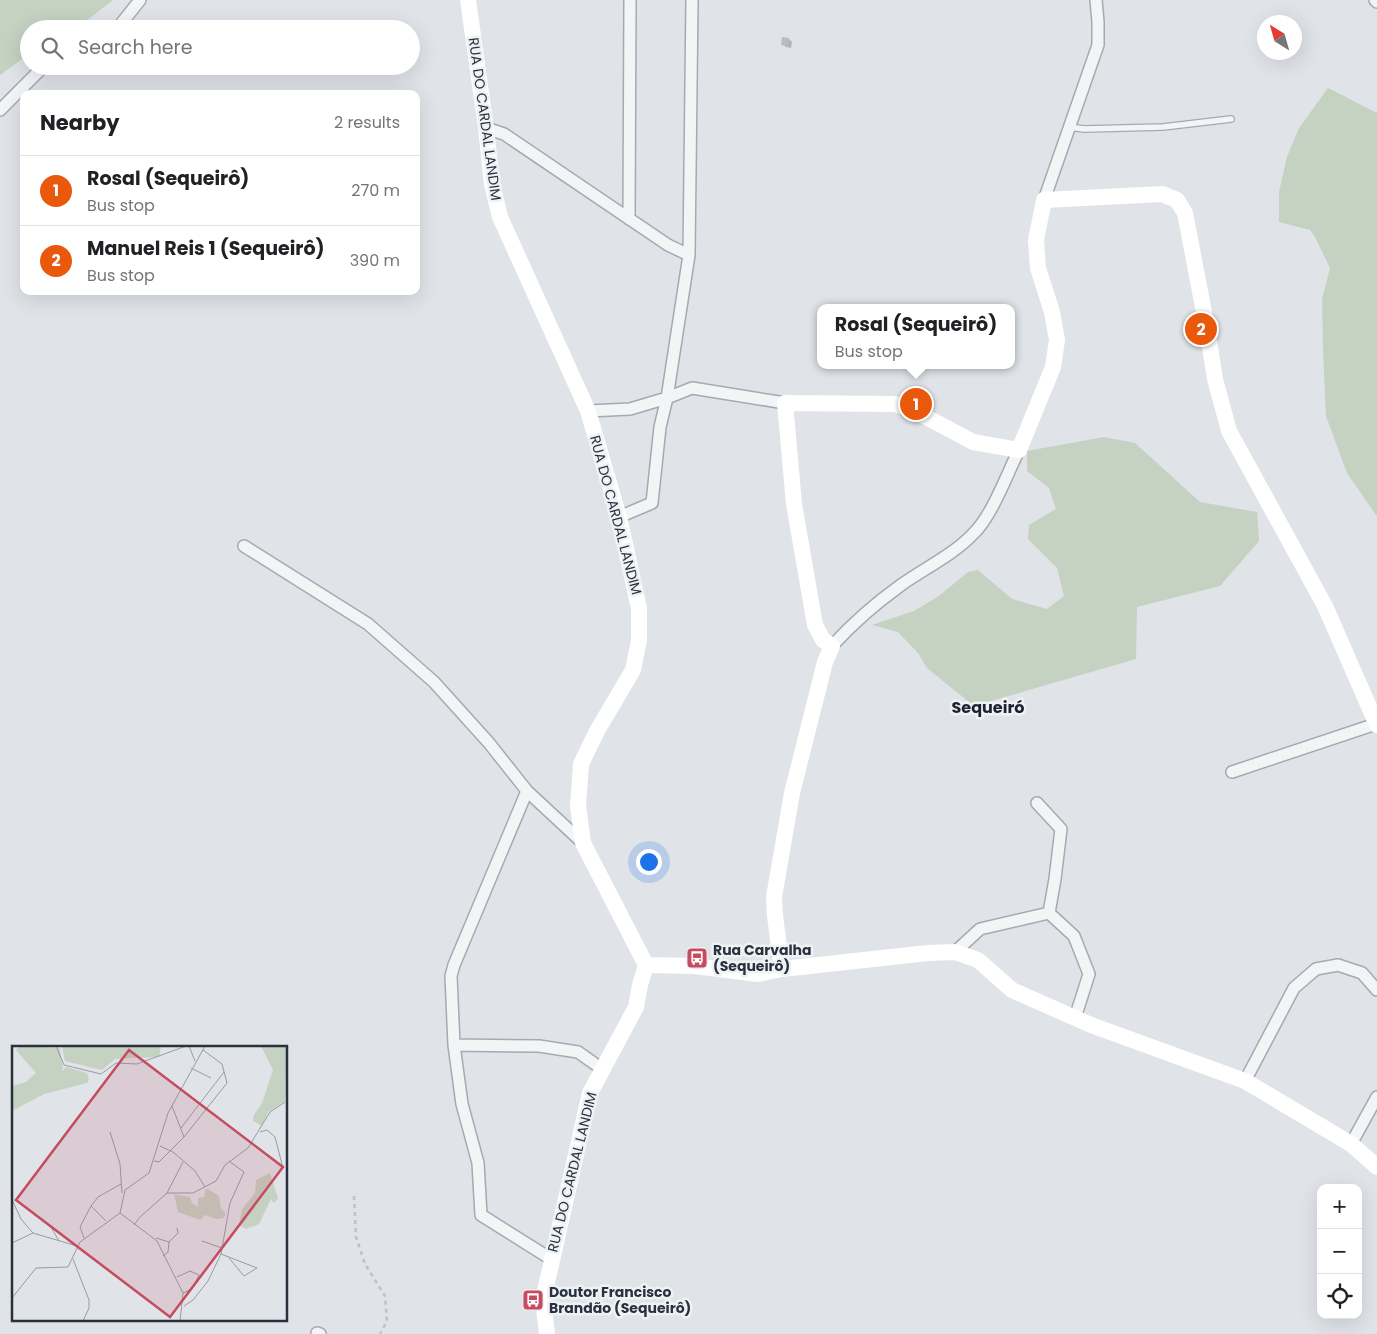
<!DOCTYPE html>
<meta charset="utf-8">
<style>
body{margin:0;font-family:Poppins,sans-serif;background:#f6f6f6;color:#202124}
.controls{position:absolute;right:15px;bottom:15px;display:grid;overflow:hidden;border-radius:10px;box-shadow:0 5px 20px #0002}
.controls button{width:45px;height:45px;display:grid;place-items:center;padding:0;border:0;border-bottom:1px solid #e0e0e0;background:#fff;color:#202124;font:25px sans-serif}
.compass{position:absolute;left:1257px;top:15px;width:45px;height:45px;border-radius:50%;background:#fff;box-shadow:0 5px 20px #0002;rotate:323deg}
.you{position:absolute;left:648px;top:861px;width:18px;height:18px;margin:-12px;border:4px solid #fff;border-radius:50%;background:#1a73e8;box-shadow:0 0 0 8px #1a73e833}
.badge{display:grid;place-items:center;width:32px;height:32px;border-radius:50%;background:#ea580c;color:#fff;font-size:16px;font-weight:700}
.pin{position:absolute;translate:-50% -50%;border:2px solid #fff;box-shadow:0 1px 5px #0006}
.popup{position:absolute;left:817px;top:304px;width:198px;height:65px;box-sizing:border-box;display:grid;place-content:center;border-radius:10px;background:#fff;filter:drop-shadow(0 1px 4px #0005);font-size:16px;white-space:nowrap;color:#757577}
.popup b{font-size:19px;color:#202124}
.popup::after{content:'';position:absolute;left:50%;top:100%;margin-left:-10px;border:10px solid transparent;border-top-color:#fff}
.list{margin:0;padding:0;list-style:none}
h2{display:flex;justify-content:space-between;align-items:center;height:65px;margin:0;padding:0 20px;font-size:21px}
h2 small{font-size:16px;font-weight:400;color:#757577}
.list li{display:grid;grid-template-columns:32px 1fr auto;gap:15px;align-items:center;box-sizing:border-box;height:70px;padding:0 20px;border-top:1px solid #e0e0e0}
.list b{display:block;font-size:19px;white-space:nowrap}
.list p{margin:0;font-size:16px;white-space:nowrap;color:#757577}
.list em{font-size:16px;font-style:normal;color:#757577}
.icon{flex:none;width:28px;height:28px;fill:none;stroke:currentColor;stroke-width:2;stroke-linecap:round;stroke-linejoin:round}
.map{position:relative;flex:none;width:1377px;height:1334px;overflow:hidden}
.search{position:absolute;background:#fff;box-shadow:0 5px 20px #0002;left:20px;top:20px;width:400px;height:55px;display:flex;align-items:center;gap:12px;box-sizing:border-box;padding:0 18px;border-radius:28px;color:#757577;font-size:19px}
.panel{position:absolute;background:#fff;box-shadow:0 5px 20px #0002;left:20px;top:90px;width:400px;height:205px;border-radius:10px}
.map>svg:first-child{display:block}
</style>
<div class="map">
<svg width="1377" height="1334" viewBox="0 0 1377 1334">
<rect width="100%" height="100%" fill="#e0e3e8"/>
<path fill="#c5d1c1" d="M0 0H113L78 27 73 29H29V54L0 75Z
M1328 88 1377 113V515H1376L1347 473 1326 416 1323 350 1322 299 1330 268 1315 237 1310 230 1279 222V192L1287 157 1299 128Z
M1104 437 1135 443 1200 502 1257 512 1259 541 1220 586 1137 607 1136 659 974 706 927 668 918 653 898 632 872 625 914 611 939 596 968 572 978 570 1012 599 1047 609 1064 596 1057 568 1028 539 1029 525 1056 509 1049 488 1027 471V451Z"/>
<path fill="#0003" d="M789 39 792 42 791 48 786 47 783 44Z"/>
<path fill="#b7bcc4" d="M782 37 789 38 788 46 781 45Z"/>
<g fill="none" stroke-linecap="round" stroke-linejoin="round">
<g stroke="#a5aab2" stroke-width="8">
<path id="lane" d="M1069 127 1084 129 1163 127 1231 119"/>
</g>
<g stroke="#a5aab2" stroke-width="14">
<path id="street" d="M1375 0 1377 2
M117 29 140 0
M0 110 41 69 53 66
M486 128 504 134 668 245 689 255
M1044 200 1098 45V22L1096 0
M629 219 630 0
M588 411 630 409 667 398 692 388 785 403
M619 517 652 503 660 427 667 398 689 255 692 0
M244 546 368 624 434 682 489 743 527 791 583 843
M832 646C853 623 876 603 901 585 925 568 953 555 973 534 992 516 1007 474 1019 450
M1232 772 1376 724
M527 791 454 965 451 976 454 1045 462 1104 478 1163 481 1215 551 1259
M1037 803 1061 829 1055 879 1049 913
M955 952 980 929 1049 913 1074 936 1089 974 1075 1018
M454 1045 539 1046 578 1052 602 1069
M1245 1081 1294 988 1316 969 1338 965 1362 973 1377 990
M1351 1144 1377 1097
M317 1333 320 1334"/>
</g>
<path stroke="#bec1c6" stroke-width="2.5" stroke-dasharray="4 4" stroke-linecap="butt" d="M354 1196 356 1237 365 1264 385 1296 387 1321 380 1334"/>
<use href="#lane" stroke="#f2f4f6" stroke-width="5.5"/>
<use href="#street" stroke="#f2f4f6" stroke-width="11"/>
<path stroke="#fff" stroke-width="16" d="M468 0 486 128 492 184 500 217 588 411 619 517 639 608V640L633 670 597 731 581 764 578 806 583 843 646 965 640 985 636 1007 590 1093 543 1300 547 1334
M646 965 695 966 758 974 782 969 928 953 955 952 978 960 1012 990 1091 1025 1245 1081 1351 1144 1377 1167
M782 969 775 916 774 897 792 793 825 662 832 646 823 640 815 625 794 504 785 403 895 404 913 410 973 442 1019 450 1053 367 1057 340 1052 312 1038 268 1036 240 1044 200 1162 194 1177 200 1185 213 1207 328 1215 379 1229 431 1325 606 1377 725"/>
</g>
<defs>
<g id="bus-square" transform="scale(1.125)"><rect x="-9" y="-9" width="18" height="18" rx="4" fill="#c54c5e" stroke="#eff2f5"/><path d="M-5-6H5V4H4V6H2V4H-2V6H-4V4H-5ZM-3.5-4V0h7V-4ZM-3.5 1.2v1.5H-2V1.2ZM2 1.2v1.5H3.5V1.2Z" fill="#fff"/></g>
</defs>
<g fill-rule="evenodd">
<use href="#bus-square" x="697" y="958"/>
<use href="#bus-square" x="533" y="1300"/>
</g>
<g text-anchor="middle" stroke-width="5" stroke-linejoin="round" paint-order="stroke">
<g font-size="14" fill="#29313e" stroke="#eff2f5">
<text transform="translate(485 119) rotate(82)" y="5">RUA DO CARDAL LANDIM</text>
<text transform="translate(616 515) rotate(75)" y="5">RUA DO CARDAL LANDIM</text>
<text transform="translate(572 1172) rotate(-76)" y="5">RUA DO CARDAL LANDIM</text>
</g>
<g font-size="14" font-weight="bold" fill="#29313e" stroke="#eff2f5" text-anchor="start">
<text x="713" y="955">Rua Carvalha<tspan x="713" dy="16">(Sequeirô)</tspan></text>
<text x="549" y="1297">Doutor Francisco<tspan x="549" dy="16">Brandão (Sequeirô)</tspan></text>
</g>
<g font-size="16" font-weight="bold" fill="#1c222f" stroke="#eff2f5">
<text x="988" y="713">Sequeiró</text>
</g>
</g>
<g transform="translate(12 1046)">
<rect width="275" height="275" fill="#e0e3e8"/>
<path d="M8 0 48 2 51 25 54 21 75 27 77 34 75 37 32 48 0 65V40L14 36 24 27 4 4ZM50 0H149L147 11 103 13 90 24 53 15ZM249 0H275L273 55 256 66 250 80 241 75 242 69 250 57 261 24ZM258 127 266 152 262 157 259 153 247 178 234 183 227 179 230 163 243 147 244 134ZM194 142 207 150 209 162 214 168 212 172 204 173 193 169 188 174 166 166 162 148 178 151 180 157 186 161V152L192 151Z" fill="#c5d1c1"/>
<path fill="none" stroke="#979ca4" stroke-width="1" d="M44 0 52 19 89 28 104 17 125 18 174 0M177 0 183 15M179 22 199 32M160 60 172 91M169 82 212 26M98 86 108 118 110 147M248 86 255 84 263 91 271 122M148 100 161 106 183 125 193 141M142 115 147 116 172 91 215 37 210 18 191 4M155 147 171 116M0 154 9 173 21 187 65 200M79 160 94 175M108 167 145 195 171 247 168 275M122 179 128 171 155 147H181L204 135 213 119 236 102 258 66 273 56M39 181 47 195M72 192 68 181 79 160 86 151 109 138M144 192 157 196 156 206 151 210M190 195 210 202M157 196 166 187 165 182M0 197 21 187M209 208 245 222 232 230 217 212M61 213 77 254V262L71 275M165 231 178 225 187 229 180 243 171 247M0 252 24 222 56 221 68 196 108 167 113 144 137 127 156 67 193 0M172 260 181 254 196 235 209 208 218 157 232 126 217 115"/>
<path fill="#c54c5e" fill-opacity="0.15" stroke="#c54c5e" stroke-width="2.5" d="M117 4 271 121 158 271 4 154Z"/>
<rect width="275" height="275" fill="none" stroke="#29313e" stroke-width="2.5"/>
</g>
</svg>
<div class="controls">
<button>+</button>
<button>−</button>
<button><svg class="icon" aria-label="locate" viewBox="0 0 24 24"><circle cx="12" cy="12" r="6"/><path d="M12 2v4M12 18v4M2 12h4M18 12h4"/></svg></button>
</div>
<svg class="compass" viewBox="-18 -18 36 36"><path d="M0-13l5 13h-10z" fill="#e53935"/><path d="M0 13l5-13h-10z" fill="#757577"/></svg>
<div class="you"></div>
<div class="pin badge" style="left:916px;top:404px">1</div>
<div class="popup"><b>Rosal (Sequeirô)</b>Bus stop</div>
<div class="pin badge" style="left:1201px;top:329px">2</div>
<div class="search"><svg class="icon" aria-label="search" viewBox="0 0 24 24"><circle cx="10" cy="10" r="6"/><path d="M15 15l6 6"/></svg>Search here</div>
<section class="panel">
<h2>Nearby<small>2 results</small></h2>
<ul class="list">
<li><span class="badge">1</span><div><b>Rosal (Sequeirô)</b><p>Bus stop</p></div><em>270 m</em></li>
<li><span class="badge">2</span><div><b>Manuel Reis 1 (Sequeirô)</b><p>Bus stop</p></div><em>390 m</em></li>
</ul>
</section>
</div>
